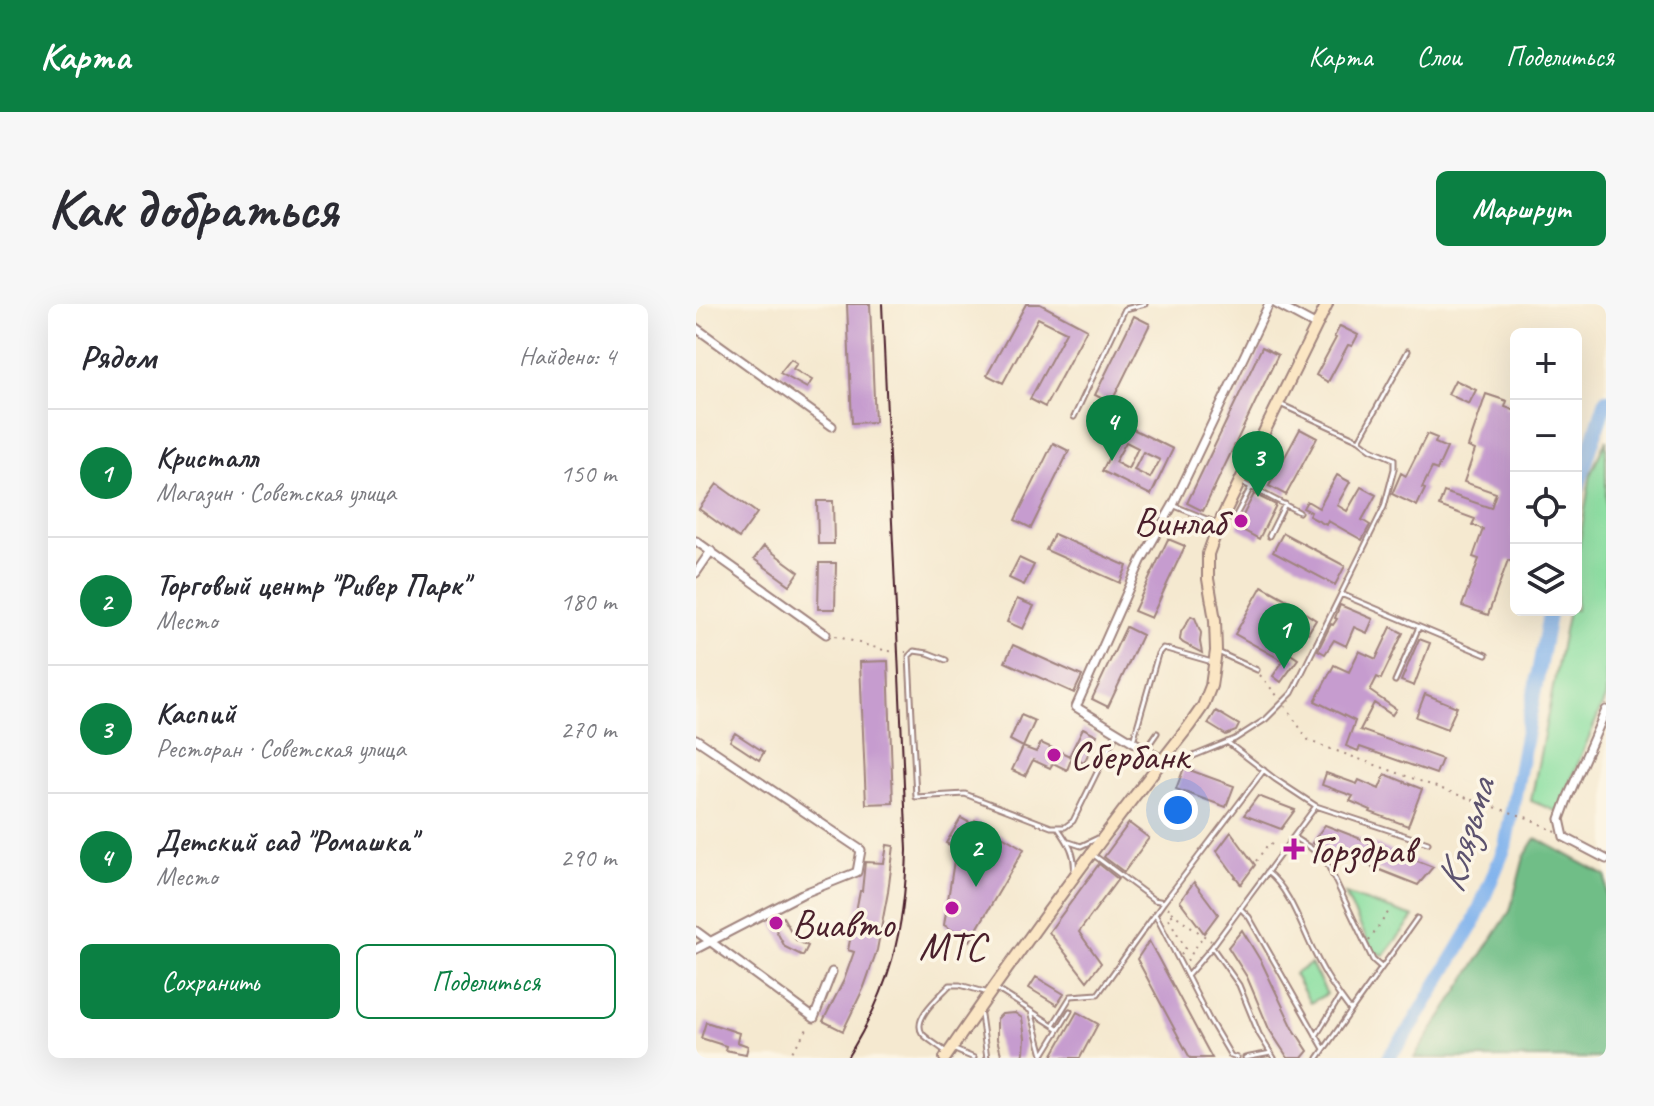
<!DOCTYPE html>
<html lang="ru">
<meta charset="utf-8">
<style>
body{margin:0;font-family:Caveat,sans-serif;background:#f7f7f7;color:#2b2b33}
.controls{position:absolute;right:24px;top:24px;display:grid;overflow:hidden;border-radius:12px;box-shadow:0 8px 32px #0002}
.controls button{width:72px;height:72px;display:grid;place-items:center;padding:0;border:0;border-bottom:2px solid #e1e1e2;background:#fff;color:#2b2b33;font:40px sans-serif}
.you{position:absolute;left:482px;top:506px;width:28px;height:28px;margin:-20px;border:6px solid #fff;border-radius:50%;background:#1a73e8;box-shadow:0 0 0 12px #1a73e833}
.badge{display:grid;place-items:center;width:52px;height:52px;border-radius:50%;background:#0b8043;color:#fff;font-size:26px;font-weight:700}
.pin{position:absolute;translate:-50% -66px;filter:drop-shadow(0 2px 4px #0008)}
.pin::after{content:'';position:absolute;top:42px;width:28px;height:24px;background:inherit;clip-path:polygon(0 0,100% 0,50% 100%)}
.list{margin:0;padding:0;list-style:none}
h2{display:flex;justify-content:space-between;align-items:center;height:104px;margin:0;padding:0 32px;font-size:34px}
h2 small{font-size:26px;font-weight:400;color:#7c7c81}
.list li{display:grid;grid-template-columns:52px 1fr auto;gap:24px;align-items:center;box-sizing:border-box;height:128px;padding:0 32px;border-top:2px solid #e1e1e2}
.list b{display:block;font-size:30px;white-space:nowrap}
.list p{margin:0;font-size:26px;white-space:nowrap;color:#7c7c81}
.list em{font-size:26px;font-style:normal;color:#7c7c81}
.actions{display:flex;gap:16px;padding:24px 32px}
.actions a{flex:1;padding:18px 0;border:2px solid #0b8043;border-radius:12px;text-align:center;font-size:28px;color:#0b8043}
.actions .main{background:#0b8043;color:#fff}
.icon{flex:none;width:44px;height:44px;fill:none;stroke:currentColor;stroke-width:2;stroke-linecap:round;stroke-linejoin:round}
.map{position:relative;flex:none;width:910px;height:754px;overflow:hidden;border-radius:12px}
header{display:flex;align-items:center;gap:48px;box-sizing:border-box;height:112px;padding:0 40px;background:#0b8043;color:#fff}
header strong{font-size:38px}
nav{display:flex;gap:44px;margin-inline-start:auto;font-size:28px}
.intro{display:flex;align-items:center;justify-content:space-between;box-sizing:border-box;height:192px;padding:0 48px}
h1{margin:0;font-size:56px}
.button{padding:20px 36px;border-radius:12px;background:#0b8043;color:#fff;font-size:28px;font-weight:700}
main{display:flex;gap:48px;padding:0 48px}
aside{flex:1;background:#fff;border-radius:12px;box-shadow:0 8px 32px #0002}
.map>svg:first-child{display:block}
</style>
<header>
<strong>Карта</strong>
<nav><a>Карта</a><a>Слои</a><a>Поделиться</a></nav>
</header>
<div class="intro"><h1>Как добраться</h1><a class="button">Маршрут</a></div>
<main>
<aside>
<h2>Рядом<small>Найдено: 4</small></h2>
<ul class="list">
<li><span class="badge">1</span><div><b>Кристалл</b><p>Магазин · Советская улица</p></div><em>150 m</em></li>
<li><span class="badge">2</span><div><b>Торговый центр &quot;Ривер Парк&quot;</b><p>Место</p></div><em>180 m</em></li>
<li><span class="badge">3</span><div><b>Каспий</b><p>Ресторан · Советская улица</p></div><em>270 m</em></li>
<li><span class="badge">4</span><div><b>Детский сад &quot;Ромашка&quot;</b><p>Место</p></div><em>290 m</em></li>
</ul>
<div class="actions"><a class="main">Сохранить</a><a>Поделиться</a></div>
</aside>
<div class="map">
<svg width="910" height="754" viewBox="0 0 910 754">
<rect width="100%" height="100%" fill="#fcf5e5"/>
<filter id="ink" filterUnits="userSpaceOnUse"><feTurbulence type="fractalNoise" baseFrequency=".0125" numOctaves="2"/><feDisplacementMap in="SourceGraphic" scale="16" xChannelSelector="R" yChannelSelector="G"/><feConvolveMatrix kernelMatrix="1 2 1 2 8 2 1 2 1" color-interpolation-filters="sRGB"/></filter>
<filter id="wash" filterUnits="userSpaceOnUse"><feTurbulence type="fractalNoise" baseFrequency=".006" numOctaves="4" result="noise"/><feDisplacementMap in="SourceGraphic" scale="32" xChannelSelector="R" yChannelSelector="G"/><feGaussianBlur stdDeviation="1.8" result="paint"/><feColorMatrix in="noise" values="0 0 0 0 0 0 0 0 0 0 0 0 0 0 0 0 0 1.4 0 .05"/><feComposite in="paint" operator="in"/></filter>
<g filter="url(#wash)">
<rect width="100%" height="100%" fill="#f5e9d0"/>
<path fill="#8adfa1" stroke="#6a7f66" stroke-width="2" d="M910 136V392L862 508 835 497 872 306H880V260L895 169Z
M649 590 718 613 688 651 677 648Z
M615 660 631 690 614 699 598 670Z"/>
<path fill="#6fbe87" stroke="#5c6e59" stroke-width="2" d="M840 534 910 572V754H718L814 607 828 553Z"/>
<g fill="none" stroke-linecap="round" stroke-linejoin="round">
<path stroke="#81b3ed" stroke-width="14" d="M880 189 910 96
M692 754 714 725 777 620 809 543 854 306"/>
</g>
<g id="blocks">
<path fill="#c69ccf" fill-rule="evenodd" d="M151 0H174L179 118 156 119Z
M330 0H344L391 25 349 103 334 95 370 28 342 14 307 79 291 71Z
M438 12 454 20 415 99 399 91Z
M644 22 662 31 656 42 652 41 632 78 620 71 640 34 638 33Z
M566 43 582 51 507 207 491 199Z
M95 55 101 59 97 65 116 76 111 84 84 69Z
M759 76 780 86 773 100 752 90Z
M790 90 811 97 809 103 820 107V259L812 256 792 311 766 302 783 255 777 253 787 225 776 221 779 215 743 202 748 188 795 204 800 189 768 178 779 146 772 143Z
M429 121 477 145 455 191 406 167ZM430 138 442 144 432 165 419 158ZM447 148 464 156 454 174 438 166Z
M604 125 621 134 590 191 573 182Z
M731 130 741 134 739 139 751 144 741 166 736 164 726 184 729 185 721 202 696 190 705 169 710 172Z
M357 139 373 147 335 224 319 216Z
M641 171 654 178 641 201 651 207 665 183 680 191 666 216 674 221 666 236 632 217 630 221 613 212 615 208 607 204 611 197 623 204Z
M21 180 61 209 43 234 3 205Z
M558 190 580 201 563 235 541 223Z
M121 197H137L138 240H122Z
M587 229 649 262 639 281 577 248Z
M358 230 431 262 424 279 350 246Z
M472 235 489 242 455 314 438 307Z
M68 242 103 268 94 281 58 255Z
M323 254 338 261 328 281 313 274Z
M123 259H140L139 305H122Z
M566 282 604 303 603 305 620 316 612 329 596 318 582 344 592 351 593 349 602 355 585 378 577 372 587 357 539 330Z
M321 295 338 302 327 325 311 318Z
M644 301 677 315 671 329 658 323 650 342 638 336 629 350 622 346 635 320 637 321 641 315 639 314Z
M495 312 499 314 505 329 504 338 506 349 487 339 484 336 485 328Z
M430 323 446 331 412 403 396 395Z
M695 323 707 329 685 375 681 373 674 387 700 405 696 411 678 399 664 426 746 455 740 470 664 443 662 447 650 442 659 417 619 397 638 361 653 368 663 347 680 355Z
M723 335 734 339 718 382 705 377Z
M317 341 386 372 378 389 309 358Z
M192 357 197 499 170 500 164 358Z
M729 390 761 403 751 425 720 413Z
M520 407 543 421 540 427 530 431 512 420Z
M325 411 339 417 327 443 314 436Z
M387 424 401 431 388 459 373 452Z
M39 429 68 448 63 456 34 437Z
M345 439 376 453 371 466 357 459 354 464 337 456 329 472 316 466 327 443 340 448Z
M488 464 538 482 530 503 480 485Z
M630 469 661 480 663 476 683 485 689 470 726 485 712 522 674 508 675 506 654 497 657 492 626 481Z
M562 492 599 506 585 525 548 511Z
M265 514 276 520 279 516 328 545 274 637 248 621 260 544 250 539Z
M433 519 453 534 428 568 408 553Z
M629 521 737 563 722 581 616 539Z
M535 528 559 561 545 580 521 547Z
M191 541 198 542 192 588 181 646 168 683 147 727 127 717 148 676 158 648 152 646 164 587H166L169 558 188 559Z
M403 560 422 575 383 628 405 659 391 677 353 628Z
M498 578 522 610 508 629 484 597Z
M87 613 100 636 112 642 107 652 89 643 76 619Z
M546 626 566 659 597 724 612 747 606 754H592L573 725 551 673 532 643Z
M453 637 516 754H494L441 655Z
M340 673 368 690 361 701 333 684Z
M381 708 402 720 384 754H355Z
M319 709 326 714 329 734 328 748 326 754H306L301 735V715L306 710Z
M10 718 43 729 41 738 52 742 50 750 29 746 30 742 5 734Z"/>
</g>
</g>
<g filter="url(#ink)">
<use href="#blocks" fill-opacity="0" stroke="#a0847e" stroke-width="2"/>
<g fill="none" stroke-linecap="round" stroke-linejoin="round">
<g stroke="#a0847e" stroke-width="7">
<path id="lane" d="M586 101 663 136
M378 113 429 5 449 0
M547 179 603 208
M479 202 520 219
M529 214 538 215 555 183
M573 232 589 200
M645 290 790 351
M524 349 561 366
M250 356 232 349 218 347 213 352 220 493 269 490 355 523H369L377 517 420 430
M699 377 723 323
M437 437 462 350 467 344 516 358
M531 438 579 475 620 502 732 539
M450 445 461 429
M466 461 495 453 539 435 570 415 596 389 688 203 698 165V155L675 145 663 136 712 47
M362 524C372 538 380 550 378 567
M597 533 616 545 630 557 677 656 685 663
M373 538 385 542 402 534
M399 552 458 596 468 598 568 466
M571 568C595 586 607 628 621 654 630 673 642 690 655 707L622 754
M544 604 553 613 628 745
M460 612 513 715 535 752 541 754
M516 643 543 681 563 730 578 754
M492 671 516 643 620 502
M302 686 335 707 347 751 345 754
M335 707 363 725 347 751
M655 707 721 614
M285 711 291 754
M357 721 375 692 402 690 468 598
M363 725 374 707
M620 732 644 693
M259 746 278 754
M251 749C245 743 230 735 226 729 216 714 245 691 254 681H264L289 688
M549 754 575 749"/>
</g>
<g stroke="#a0847e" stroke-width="11">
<path id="street" d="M580 0 619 21
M0 24 136 122
M0 237 130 330
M0 269 15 247
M910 406 872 493 864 515 868 533 910 555
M0 435 165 546 161 568 106 590 0 645
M467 456 380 403 445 257 477 201 573 0
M0 627 118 714 136 668"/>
</g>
<g stroke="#a0847e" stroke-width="14">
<path id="secondary" d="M249 754C326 641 408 530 493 422L507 402 515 382 520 347 519 316 512 275V250L523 220 631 0"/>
</g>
<path stroke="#a0847e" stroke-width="2" stroke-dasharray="2 6" stroke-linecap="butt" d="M139 332 191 347 210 348
M564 371 583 394
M589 402 613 437 771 494 832 514 860 528
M560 557 573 539 576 541
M538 573 545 582
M472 603 477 613 473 615 490 645 485 651
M475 608 515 637
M673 637 693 607
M491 657 507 632
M92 754 113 722"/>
<use href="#lane" stroke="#fff" stroke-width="3"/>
<use href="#street" stroke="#fff" stroke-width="7"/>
<use href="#secondary" stroke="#fbe6c4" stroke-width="10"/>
<path stroke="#4a1f2b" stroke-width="2" d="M151 754C194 686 209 626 211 546L186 0"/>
</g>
</g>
<g fill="#b5179e" stroke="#fcf5e5" stroke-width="3">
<circle cx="545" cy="217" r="8"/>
<circle cx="358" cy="451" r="8"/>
<path d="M594 533h8v8h8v8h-8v8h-8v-8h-8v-8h8z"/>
<circle cx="256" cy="604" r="8"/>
<circle cx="80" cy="619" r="8"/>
</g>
<g text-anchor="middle" stroke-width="7" stroke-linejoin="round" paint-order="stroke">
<g font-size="40" fill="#4a1f2b" stroke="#fcf5e5" text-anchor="start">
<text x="529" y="231" text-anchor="end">Винлаб</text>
<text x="374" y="465">Сбербанк</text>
<text x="614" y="559">Горздрав</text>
<text x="96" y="633">Виавто</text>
<text x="256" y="655" text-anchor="middle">МТС</text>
</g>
<g font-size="42" font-style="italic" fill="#5d536f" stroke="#fcf5e5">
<text transform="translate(768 531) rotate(-73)" y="15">Клязьма</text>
</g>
</g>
</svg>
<div class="controls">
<button>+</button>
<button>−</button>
<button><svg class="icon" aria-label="locate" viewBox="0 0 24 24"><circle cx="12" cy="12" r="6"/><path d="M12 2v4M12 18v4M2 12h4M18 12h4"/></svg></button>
<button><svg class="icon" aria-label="layers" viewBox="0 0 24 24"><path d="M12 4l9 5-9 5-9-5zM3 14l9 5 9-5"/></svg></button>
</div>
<div class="you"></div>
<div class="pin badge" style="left:588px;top:365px">1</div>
<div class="pin badge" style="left:280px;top:583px">2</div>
<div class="pin badge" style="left:562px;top:193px">3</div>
<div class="pin badge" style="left:416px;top:157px">4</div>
</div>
</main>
